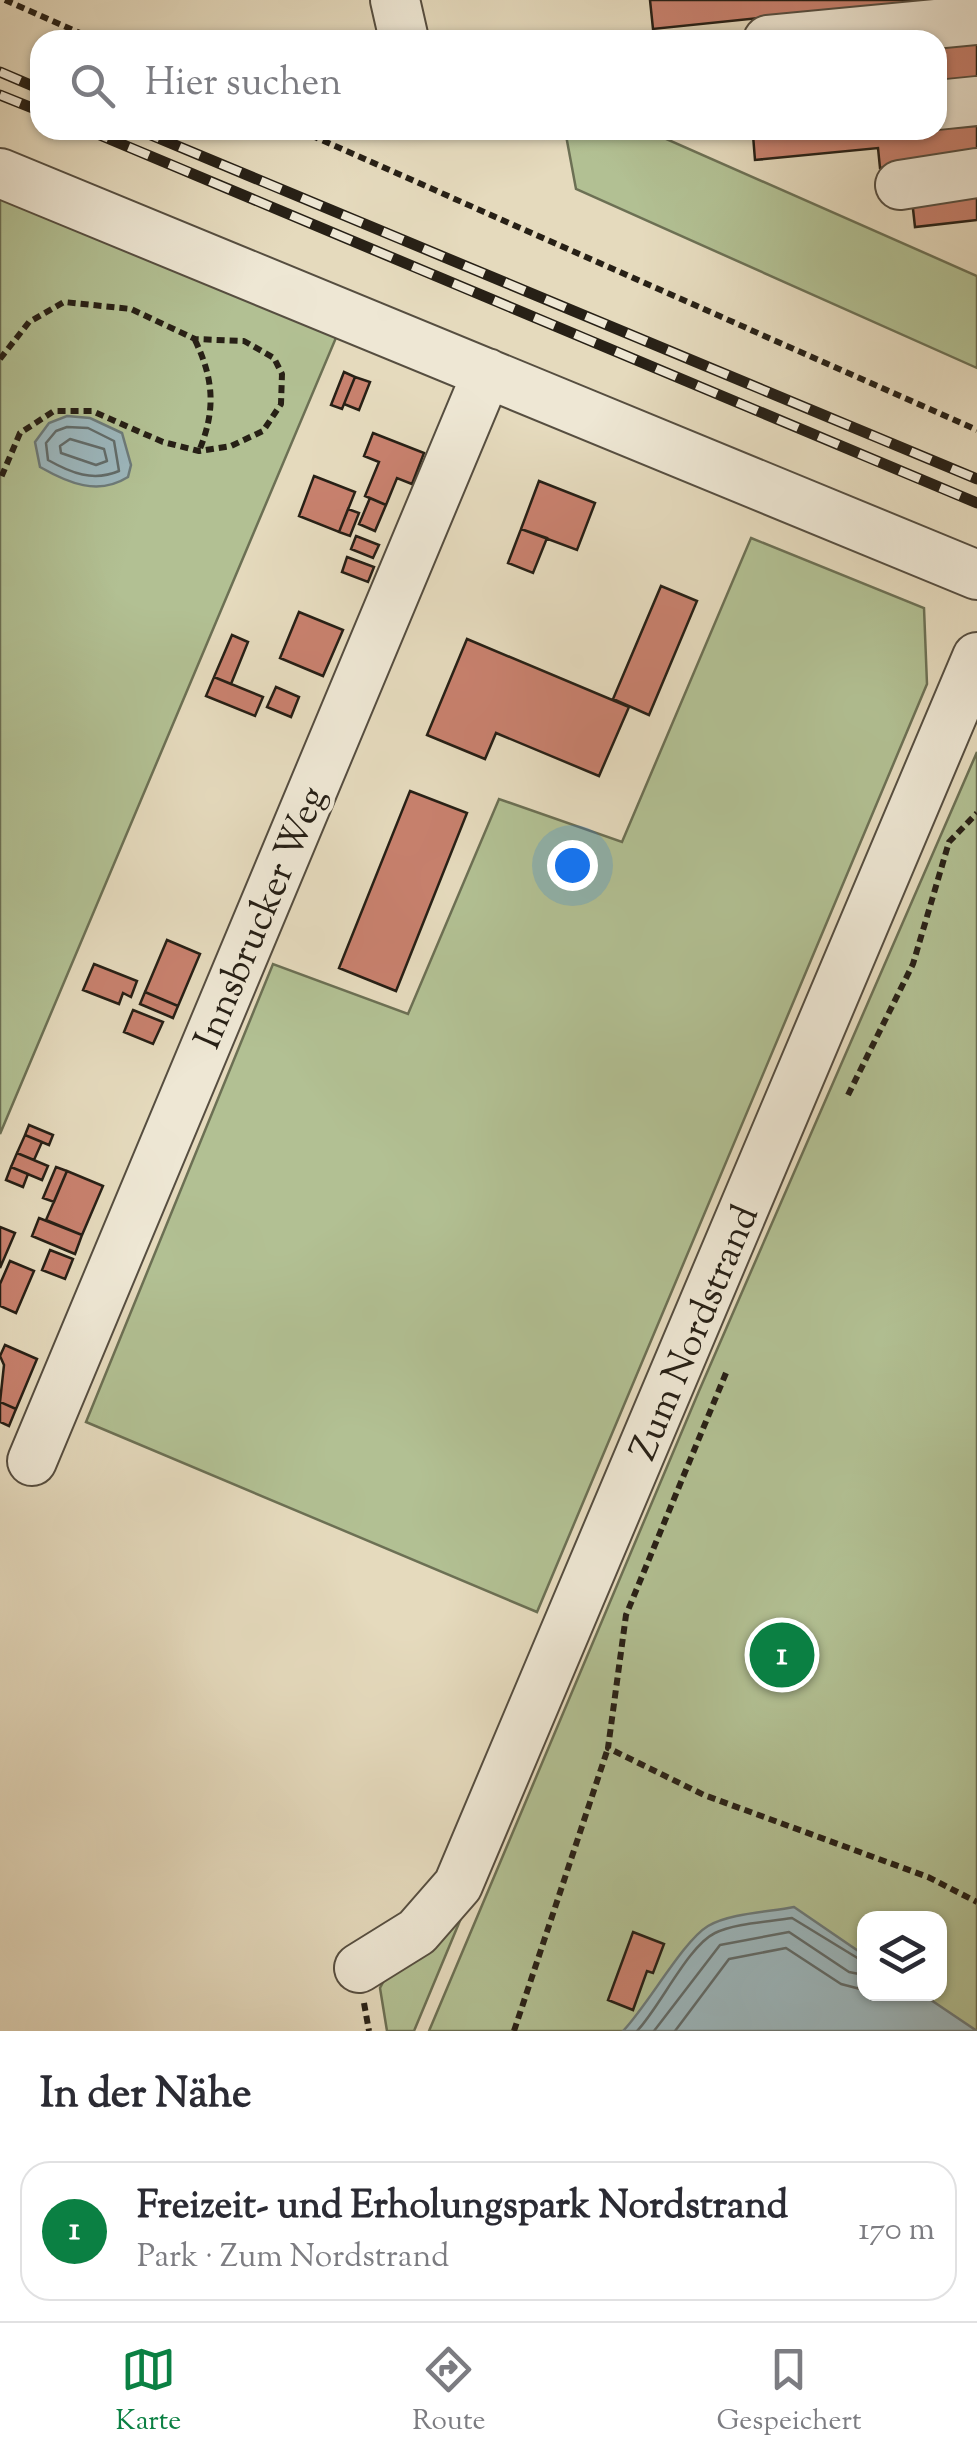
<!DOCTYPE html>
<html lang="de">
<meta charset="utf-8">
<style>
body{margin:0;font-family:"Sorts Mill Goudy",serif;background:#f2f2f3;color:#2b2b33}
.controls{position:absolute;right:30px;bottom:30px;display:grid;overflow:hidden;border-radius:20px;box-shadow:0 2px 8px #0004}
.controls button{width:90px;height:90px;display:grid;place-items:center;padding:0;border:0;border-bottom:2px solid #e1e1e2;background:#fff;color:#2b2b33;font:50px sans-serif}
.you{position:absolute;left:572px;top:865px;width:35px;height:35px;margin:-25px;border:8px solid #fff;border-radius:50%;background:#1a73e8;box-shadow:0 0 0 15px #1a73e833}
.badge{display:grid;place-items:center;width:65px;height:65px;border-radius:50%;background:#0b8043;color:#fff;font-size:32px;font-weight:700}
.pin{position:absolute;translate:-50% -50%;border:5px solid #fff;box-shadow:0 2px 10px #0006}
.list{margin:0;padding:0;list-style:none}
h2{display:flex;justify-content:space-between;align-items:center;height:130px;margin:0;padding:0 40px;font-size:42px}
h2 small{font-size:32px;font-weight:400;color:#7c7c81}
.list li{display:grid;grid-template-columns:65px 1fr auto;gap:30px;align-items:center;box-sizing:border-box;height:140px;margin:0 20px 20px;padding:0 20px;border:2px solid #e1e1e2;border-radius:30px}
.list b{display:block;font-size:38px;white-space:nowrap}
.list p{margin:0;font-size:32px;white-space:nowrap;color:#7c7c81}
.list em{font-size:32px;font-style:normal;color:#7c7c81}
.icon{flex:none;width:55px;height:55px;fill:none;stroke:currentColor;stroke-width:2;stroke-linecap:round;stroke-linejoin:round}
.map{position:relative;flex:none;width:977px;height:2031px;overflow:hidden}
.search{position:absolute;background:#fff;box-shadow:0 2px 8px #0004;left:30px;right:30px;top:30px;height:110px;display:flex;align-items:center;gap:25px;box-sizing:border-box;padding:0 35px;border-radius:30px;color:#7c7c81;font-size:38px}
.sheet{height:290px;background:#fff}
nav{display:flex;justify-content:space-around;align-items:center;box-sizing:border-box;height:140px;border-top:2px solid #e1e1e2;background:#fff;font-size:28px;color:#7c7c81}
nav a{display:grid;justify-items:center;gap:5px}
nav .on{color:#0b8043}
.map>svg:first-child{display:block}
</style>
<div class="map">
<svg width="977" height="2031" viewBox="0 0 977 2031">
<rect width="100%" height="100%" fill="#e5dabd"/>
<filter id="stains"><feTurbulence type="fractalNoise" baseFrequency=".002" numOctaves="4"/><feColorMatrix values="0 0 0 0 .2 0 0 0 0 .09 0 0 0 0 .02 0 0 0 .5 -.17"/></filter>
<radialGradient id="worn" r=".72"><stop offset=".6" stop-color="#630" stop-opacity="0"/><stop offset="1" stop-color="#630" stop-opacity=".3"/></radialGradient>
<path fill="#b2c093" stroke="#6c7054" stroke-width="2.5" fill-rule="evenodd" d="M565 130H646L977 276V368L576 189Z
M0 195 338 333 0 1134Z
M751 538 924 608 927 684 537 1612 86 1422 273 964 408 1014 499 799 622 842Z
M977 752V2031H429L699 1391ZM864 1918H940V1994H864Z
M469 1899 414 2031H387L380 1988 389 1971Z"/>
<path fill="#9cb7bd" stroke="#6d7b7a" stroke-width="2.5" d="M67 416 90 418 122 433 131 465 128 477C98 496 68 483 40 467L35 442 49 423Z
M794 1907 864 1955V1994H922L977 2031H623C648 2005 683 1941 708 1926 730 1913 769 1912 794 1907Z"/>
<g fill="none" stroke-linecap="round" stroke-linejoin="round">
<path stroke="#626c6a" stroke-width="2.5" d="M67 427 88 428 114 441 119 471C93 482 71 473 48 460L46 443 56 431Z
M70 439 104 449 107 461 96 465 61 453 60 446Z
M637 2031C660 2007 688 1946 715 1933 735 1923 769 1922 792 1918L864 1962
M654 2031 720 1945 789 1932 849 1972 864 1975
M675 2031 729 1959 786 1948 841 1984 864 1990"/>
</g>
<path fill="#c8816e" stroke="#272016" stroke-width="2.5" d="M650 0H935L653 29Z
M977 33V78L937 82V40Z
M977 113V159L880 168 878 148 755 160 753 135 801 130H937V117Z
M977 194V220L915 227 912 200Z
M344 372 355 377 342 409 331 405Z
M355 377 370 382 359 410 344 404Z
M373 433 424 453 412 484 397 478 386 505 365 496 379 462 364 456Z
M314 476 355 492 339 532 299 516Z
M539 481 595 503 577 550 521 529Z
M370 498 386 505 375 531 359 524Z
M348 509 359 513 350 536 339 532Z
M521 529 547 538 533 573 508 563Z
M356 536 379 545 373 558 351 549Z
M347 557 374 567 368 582 342 572Z
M661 586 697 601 649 715 613 699Z
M299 612 343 630 323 676 280 658Z
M232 635 248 642 231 684 214 677Z
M467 639 629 707 599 776 496 733 485 759 427 735Z
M214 677 263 697 255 716 206 696Z
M276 687 299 697 291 717 267 707Z
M410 791 467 813 396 991 339 968Z
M167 940 200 954 178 1006 145 992Z
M94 964 137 981 131 997 123 993 119 1004 83 990Z
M145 992 178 1006 173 1018 140 1004Z
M133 1010 163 1022 153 1044 124 1032Z
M29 1125 53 1135 49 1145 25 1135Z
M25 1135 42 1142 34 1160 17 1153Z
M17 1153 48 1166 42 1180 11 1167Z
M11 1167 28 1174 23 1187 6 1180Z
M56 1167 67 1171 54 1202 43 1198Z
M67 1171 103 1186 82 1235 46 1220Z
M39 1218 82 1235 75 1254 32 1236Z
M0 1227 15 1233 0 1268Z
M50 1250 73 1259 65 1279 42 1270Z
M10 1261 34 1271 16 1313 0 1306V1284Z
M5 1345 37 1359 16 1409 0 1402 4 1365 0 1356Z
M0 1402 16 1409 9 1426 0 1422Z
M633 1932 664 1944 653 1973 647 1971 633 2010 608 2000Z"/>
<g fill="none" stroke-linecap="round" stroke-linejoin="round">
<g stroke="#564e40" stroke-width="52">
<path id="minor" d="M395 0 403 35
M768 40 977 20
M937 105 977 101
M0 173 977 575
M900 185 977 173
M32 1461 487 373
M359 1968 417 1932 458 1885 977 657"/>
</g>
<path stroke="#272016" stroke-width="6" stroke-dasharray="8 5" stroke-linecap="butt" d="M5 0 96 40
M299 130 977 430
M195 340C214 380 216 410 199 451
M0 359 29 322 64 302 131 309 195 339 244 341 274 358 282 374 281 404 263 431 231 446 199 451 163 442 92 411H54L20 433 0 480
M848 1095 913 964 949 842 977 813
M726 1373 626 1615 608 1748 704 1795 928 1877 977 1902
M364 2003 369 2031
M514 2031 608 1748"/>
<use href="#minor" stroke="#eee7d4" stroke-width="48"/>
<g stroke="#272016" stroke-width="11">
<path id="rail" d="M0 72 40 89
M0 95 40 111
M88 130 977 503
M139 130 977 479"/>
</g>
<use href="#rail" stroke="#eee7d4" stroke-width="8" stroke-dasharray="22" stroke-linecap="butt"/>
</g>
<g text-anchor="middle" stroke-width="9" stroke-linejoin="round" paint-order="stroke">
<g font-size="38" fill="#272016" stroke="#eee7d4">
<text transform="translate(259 917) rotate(-67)" y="13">Innsbrucker Weg</text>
<text transform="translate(693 1332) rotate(-67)" y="13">Zum Nordstrand</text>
</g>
</g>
<rect width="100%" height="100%" filter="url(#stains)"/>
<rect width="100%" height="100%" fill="url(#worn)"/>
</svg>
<div class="controls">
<button><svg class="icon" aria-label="layers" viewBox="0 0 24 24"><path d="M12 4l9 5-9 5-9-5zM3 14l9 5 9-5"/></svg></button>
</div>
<div class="you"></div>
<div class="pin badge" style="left:782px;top:1655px">1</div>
<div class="search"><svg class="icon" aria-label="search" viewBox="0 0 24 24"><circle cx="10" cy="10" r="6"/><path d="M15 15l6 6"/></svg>Hier suchen</div>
</div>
<section class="sheet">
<h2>In der Nähe<small></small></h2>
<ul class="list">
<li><span class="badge">1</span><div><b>Freizeit- und Erholungspark Nordstrand</b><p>Park · Zum Nordstrand</p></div><em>170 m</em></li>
</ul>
</section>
<nav>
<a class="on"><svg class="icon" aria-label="map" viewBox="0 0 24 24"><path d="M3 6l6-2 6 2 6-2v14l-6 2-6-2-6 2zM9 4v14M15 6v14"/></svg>Karte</a>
<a><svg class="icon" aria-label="directions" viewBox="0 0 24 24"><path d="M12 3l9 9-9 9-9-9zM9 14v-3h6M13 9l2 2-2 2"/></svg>Route</a>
<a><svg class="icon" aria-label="saved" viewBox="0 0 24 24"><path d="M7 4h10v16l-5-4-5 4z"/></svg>Gespeichert</a>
</nav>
